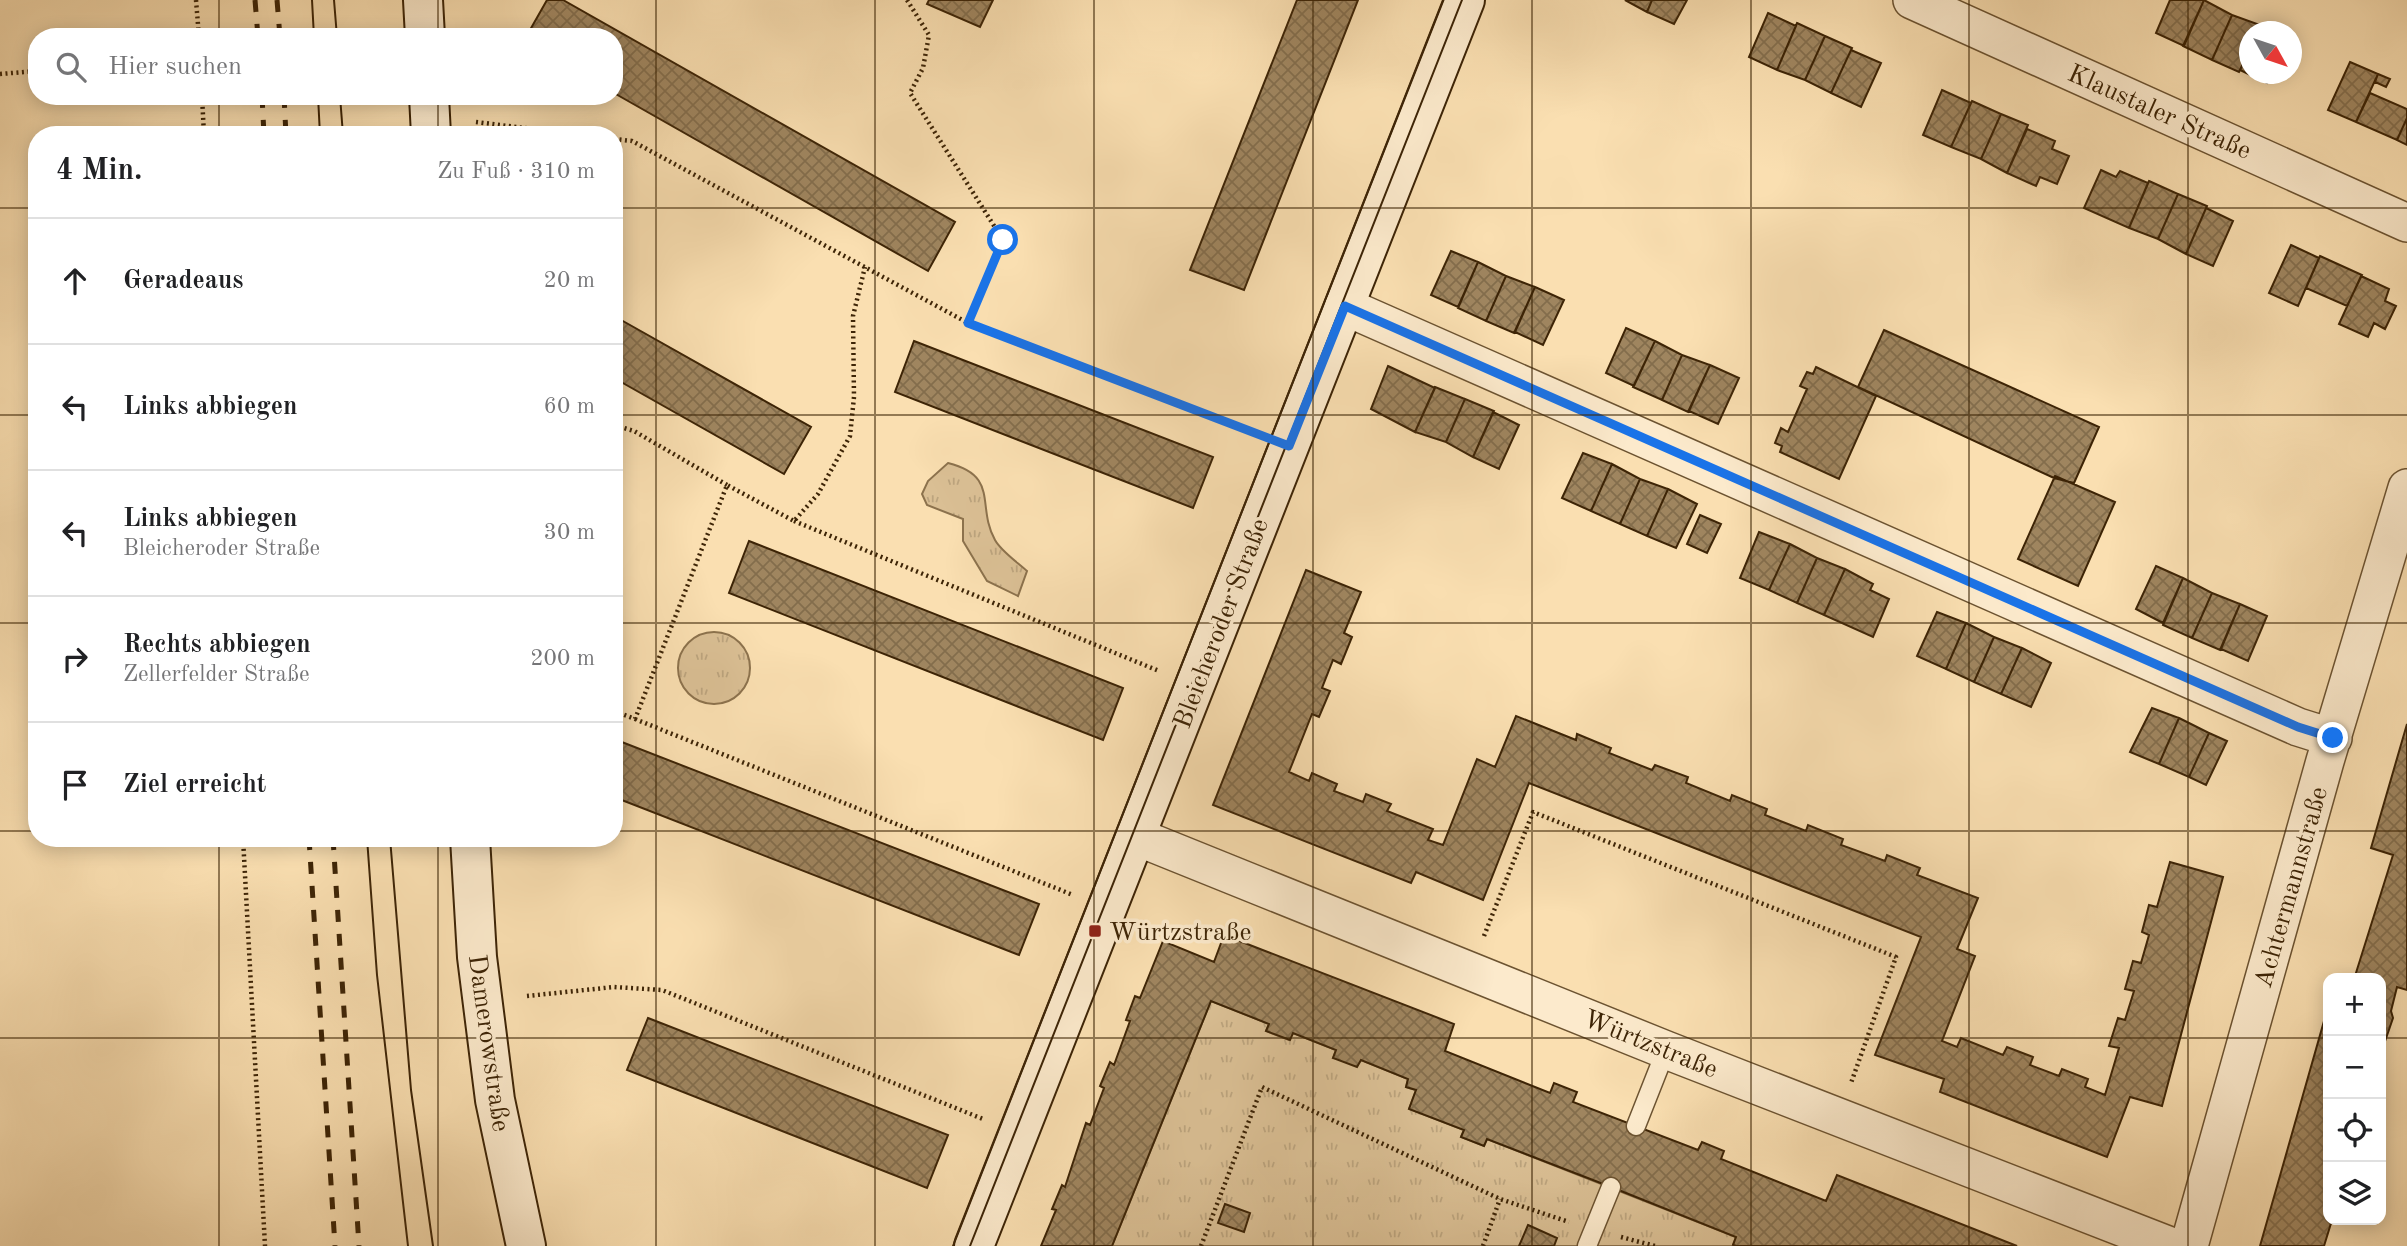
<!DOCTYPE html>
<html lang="de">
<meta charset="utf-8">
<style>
body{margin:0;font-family:"Old Standard TT",serif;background:#f6f6f6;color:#202124}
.controls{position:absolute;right:21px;bottom:21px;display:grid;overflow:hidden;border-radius:14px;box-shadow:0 4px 18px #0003}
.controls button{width:63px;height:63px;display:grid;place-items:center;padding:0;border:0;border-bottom:2px solid #e0e0e0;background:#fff;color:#202124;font:35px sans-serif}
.compass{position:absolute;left:2239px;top:21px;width:63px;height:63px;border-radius:50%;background:#fff;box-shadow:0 4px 18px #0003;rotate:130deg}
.stop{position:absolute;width:21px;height:21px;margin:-16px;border:5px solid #1a73e8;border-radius:50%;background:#fff}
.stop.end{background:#1a73e8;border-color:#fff;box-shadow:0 2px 7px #0008}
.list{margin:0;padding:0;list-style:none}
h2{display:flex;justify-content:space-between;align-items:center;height:91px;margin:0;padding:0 28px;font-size:30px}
h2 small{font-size:23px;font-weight:400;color:#757577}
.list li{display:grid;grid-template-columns:46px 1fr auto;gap:21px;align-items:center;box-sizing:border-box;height:126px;padding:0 28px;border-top:2px solid #e0e0e0}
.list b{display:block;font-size:26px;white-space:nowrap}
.list p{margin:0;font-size:23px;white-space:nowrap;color:#757577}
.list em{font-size:23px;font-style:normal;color:#757577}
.icon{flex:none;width:38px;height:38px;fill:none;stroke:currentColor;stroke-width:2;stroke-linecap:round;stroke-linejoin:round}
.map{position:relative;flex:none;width:2407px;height:1246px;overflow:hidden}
.search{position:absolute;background:#fff;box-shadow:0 4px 18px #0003;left:28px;top:28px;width:595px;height:77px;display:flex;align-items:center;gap:18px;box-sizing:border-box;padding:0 24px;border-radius:28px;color:#757577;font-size:26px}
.panel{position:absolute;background:#fff;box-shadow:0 4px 18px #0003;left:28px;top:126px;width:595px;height:721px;border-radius:28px}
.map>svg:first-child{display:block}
</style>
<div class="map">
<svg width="2407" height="1246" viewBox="0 0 2407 1246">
<defs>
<pattern id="park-tufts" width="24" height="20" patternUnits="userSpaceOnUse" patternTransform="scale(1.75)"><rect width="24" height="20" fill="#dabf94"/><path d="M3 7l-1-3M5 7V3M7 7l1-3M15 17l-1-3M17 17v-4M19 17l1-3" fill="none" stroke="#bca47e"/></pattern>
<pattern id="building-cross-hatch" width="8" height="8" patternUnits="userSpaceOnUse" patternTransform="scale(1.75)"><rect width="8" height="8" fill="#9f855f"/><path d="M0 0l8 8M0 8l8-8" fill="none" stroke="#836d4c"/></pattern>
</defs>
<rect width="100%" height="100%" fill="#fadfb1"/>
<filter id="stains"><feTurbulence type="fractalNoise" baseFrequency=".00286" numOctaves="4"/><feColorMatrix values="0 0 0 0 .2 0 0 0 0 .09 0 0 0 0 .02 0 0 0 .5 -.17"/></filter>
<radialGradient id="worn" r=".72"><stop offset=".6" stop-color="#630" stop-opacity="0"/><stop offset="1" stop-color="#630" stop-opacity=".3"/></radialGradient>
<path fill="url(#park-tufts)" stroke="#8c724d" stroke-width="2" d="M948 463C1000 476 976 506 995 540 1001 551 1017 562 1027 571L1018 596 987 581 963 541V519L927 505 922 494 928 481Z
M678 668a36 36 0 1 1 72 0a36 36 0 1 1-72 0Z
M1211 1001 1269 1024 1266 1031 1289 1040 1293 1033 1336 1050 1333 1058 1361 1060 1408 1079 1406 1087 1416 1090 1409 1109 1464 1130 1461 1137 1484 1146 1487 1139 1736 1237 1733 1245 1736 1246H1112Z"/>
<path fill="url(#building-cross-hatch)" stroke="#3d2406" stroke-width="2" d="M547 0H563L955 222 928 271 614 93V37H526Z
M929 0H993L980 27 927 4Z
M1297 0H1358L1244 290 1190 270Z
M1625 0H1652L1647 12Z
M1652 0H1687L1674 24 1647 12Z
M2170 0H2204L2184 46 2156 33Z
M2204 0 2232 15 2212 60 2183 46Z
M1768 13 1796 26 1777 70 1749 57Z
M2232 15 2260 25 2257 32H2250V49L2239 72 2212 60Z
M1797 23 1825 36 1805 80 1777 70Z
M1825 36 1852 48 1831 93 1805 80Z
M2250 49V74H2272L2267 83 2240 70Z
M1851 50 1881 63 1861 107 1831 93Z
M2350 62 2378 74 2356 122 2328 110Z
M2378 74 2390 79 2386 87 2375 82Z
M1942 90 1971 103 1951 147 1923 135Z
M2370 93 2407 109V118L2397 140 2356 122Z
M1972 101 2001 114 1981 159 1951 147Z
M2001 114 2028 125 2007 173 1981 159Z
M2407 118V145L2397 140Z
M2027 129 2055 141 2052 149 2069 156 2057 184 2040 177 2036 186 2007 173Z
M2101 170 2116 177 2120 171 2148 183 2129 228 2084 208Z
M2149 181 2178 194 2158 239 2129 228Z
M2178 194 2207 206 2186 254 2158 239Z
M2206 208 2233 221 2213 266 2186 254Z
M2291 245 2319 258 2298 306 2269 293Z
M1451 251 1478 262 1458 307 1431 295Z
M2320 256 2362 275 2347 306 2306 288Z
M1478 262 1506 276 1486 321 1458 308Z
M1506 276 1535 287 1514 333 1486 321Z
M2361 276 2389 289 2385 301 2396 306 2385 329 2374 323 2368 337 2339 324Z
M1535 287 1564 300 1543 345 1515 332Z
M614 316 811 427 784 474 614 378Z
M1626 328 1655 341 1634 386 1606 373Z
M1884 330 2099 427 2074 483 2054 478 1858 387Z
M914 341 1213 457 1193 508 895 392Z
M1655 341 1682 355 1662 400 1633 387Z
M1682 355 1710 365 1688 412 1662 400Z
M1710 365 1739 378 1718 424 1689 411Z
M1388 366 1435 388 1415 432 1371 409Z
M1816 367 1876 396 1839 479 1780 452 1782 446 1775 443 1781 428 1788 432 1807 389 1800 386 1807 372 1813 374Z
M1435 387 1465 399 1446 442 1415 432Z
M1465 399 1494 411 1473 457 1446 442Z
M1493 412 1519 425 1499 469 1473 457Z
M1583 453 1612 464 1591 511 1562 498Z
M1612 464 1640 479 1620 524 1591 511Z
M2055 476 2115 502 2078 586 2018 559Z
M1640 479 1668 489 1647 536 1620 524Z
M1668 489 1697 504 1676 548 1647 536Z
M1700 515 1721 524 1707 553 1687 544Z
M1759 532 1790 544 1769 590 1740 578Z
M749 541 1123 688 1103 740 729 593Z
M1790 544 1817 558 1797 603 1769 590Z
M1817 558 1845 569 1824 615 1797 603Z
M2156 566 2183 578 2163 623 2136 609Z
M1845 569 1873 584 1870 590 1889 599 1873 637 1824 615Z
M1306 570 1361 592 1344 633 1352 637 1341 664 1333 660 1322 688 1330 691 1319 717 1312 714 1289 772 1309 781 1312 773 1337 784 1334 791 1363 802 1366 794 1391 804 1387 811 1433 829 1428 840 1443 845 1477 759 1495 767 1516 716 1576 740 1577 734 1611 748 1609 753 1652 770 1655 765 1688 777 1686 783 1730 801 1732 795 1767 809 1765 815 1806 831 1808 825 1843 839 1841 845 1885 861 1887 855 1920 868 1917 875 1978 898 1957 949 1975 956 1942 1041 1957 1047 1961 1038 2003 1055 2007 1047 2033 1057 2030 1065 2059 1076 2062 1069 2088 1079 2085 1087 2105 1095 2119 1048 2109 1046 2118 1018 2125 1020 2134 991 2125 989 2133 961 2141 963 2149 935 2142 932 2149 905 2157 907 2170 862 2223 877 2162 1106 2130 1097 2107 1157 1940 1092 1944 1079 1875 1055 1921 937 1529 783 1483 900 1416 872 1411 883 1213 805Z
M2183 578 2212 593 2192 638 2163 625Z
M2212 593 2240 604 2220 650 2192 638Z
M2240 604 2267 616 2248 661 2221 649Z
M1937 612 1966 623 1946 669 1917 656Z
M1966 623 1994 637 1974 682 1946 669Z
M1994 637 2022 648 2001 694 1974 682Z
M2022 648 2051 663 2031 707 2001 694Z
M2152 708 2179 718 2159 764 2130 752Z
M2179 718 2209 733 2189 777 2159 764Z
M2407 724V990L2397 987 2391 1011 2393 1018 2381 1053V978L2355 976 2393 855 2371 848Z
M2209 733 2227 741 2206 785 2189 777Z
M614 739 1039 904 1019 955 614 797Z
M1224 935 1454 1024 1445 1051 1550 1093 1554 1083 1577 1092 1573 1102 1698 1150 1702 1142 1724 1151 1721 1159 1826 1201 1837 1175 2017 1246H1736L1733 1245 1736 1237 1611 1187 1487 1139 1484 1146 1461 1137 1464 1130 1409 1109 1416 1090 1406 1087 1408 1079 1361 1060 1357 1067 1333 1058 1336 1050 1293 1033 1290 1040 1266 1031 1269 1024 1211 1001 1112 1246H1041L1056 1210 1052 1209 1062 1185 1065 1187 1086 1123 1090 1125 1104 1088 1100 1086 1110 1062 1114 1065 1130 1021 1126 1020 1135 996 1140 998 1163 941 1214 962Z
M2328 1007V1220H2332L2324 1246H2260Z
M648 1018 948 1135 927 1188 627 1070Z
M1225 1204 1250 1213 1244 1232 1218 1223Z
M1528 1225 1557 1238 1554 1246H1519Z"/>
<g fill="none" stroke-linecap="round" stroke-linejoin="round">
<g stroke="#6c5331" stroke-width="21">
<path id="lane" d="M1636 1126 1666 1050
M1587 1246 1611 1187"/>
</g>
<g stroke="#6c5331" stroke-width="40">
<path id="street" d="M1912 0 2407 223
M1344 306 2298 727 2333 738
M1135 836 1666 1050 2170 1246
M2189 1246 2325 761 2407 488"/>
</g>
<g stroke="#3d2406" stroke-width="42">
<path id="secondary" d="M423 0 425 37
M429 96 431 135
M470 838 477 957 495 1100 526 1246
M974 1246 1465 0"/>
</g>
<path stroke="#3d2406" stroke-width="4.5" stroke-dasharray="2 3.5" stroke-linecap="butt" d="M196 0 199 37
M907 0 929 35 923 68 910 93 1003 240 968 323
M0 74 37 71
M202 96 204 135
M476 122 581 135
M614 139 632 141 968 323 1256 433
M614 425 634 431 727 485
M794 521 1159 671
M614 711 635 719 727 485 794 521 818 494 850 436 854 397 853 316 865 267
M635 719 1073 895
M243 838 265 1246
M1484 936 1533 812 1896 957 1851 1083
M527 996 614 987 662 990 983 1119
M1621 1237 1655 1246
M1201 1246 1262 1087 1500 1199 1569 1222
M1483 1246 1500 1199"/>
<use href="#lane" stroke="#fceacc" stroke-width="18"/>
<use href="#street" stroke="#fceacc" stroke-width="37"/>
<use href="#secondary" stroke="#fceacc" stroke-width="38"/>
<path stroke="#3d2406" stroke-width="2" d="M312 0 314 37
M334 0 337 37
M318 96 320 135
M340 96 343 135
M367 838 377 975 408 1246
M390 838 411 1090 433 1246
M953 1246 1443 0
M970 1246 1462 0"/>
<path stroke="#3d2406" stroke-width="5" stroke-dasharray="12 12" stroke-linecap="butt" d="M255 0 258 37
M277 0 280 37
M262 96 264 135
M284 96 286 135
M309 838 335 1246
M333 838 359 1246"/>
</g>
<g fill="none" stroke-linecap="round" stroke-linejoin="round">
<path stroke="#1a73e8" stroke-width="9" d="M1003 240 968 323 1289 446 1345 306 2298 727 2333 738"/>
</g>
<path fill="none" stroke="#3d2406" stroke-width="2" stroke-opacity="0.55" d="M219 0V37M438 0V37M656 0V1246M875 0V1246M1094 0V1246M1313 0V1246M1532 0V1246M1751 0V1246M1969 0V1246M2188 0V1246M219 96V135M438 96V135M0 208H37M614 208H2407M0 415H37M614 415H2407M0 623H37M614 623H2407M0 831H37M614 831H2407M219 838V1246M438 838V1246M0 1038H2328M2381 1038H2407"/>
<rect fill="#8f2418" stroke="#fceacc" stroke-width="2.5" x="1088" y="924" width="14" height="14" rx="3.5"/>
<g text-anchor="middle" stroke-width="7" stroke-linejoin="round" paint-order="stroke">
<g font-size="26" fill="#3d2406" stroke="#fceacc">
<text transform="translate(2160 111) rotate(24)" y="9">Klaustaler Straße</text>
<text transform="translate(1220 623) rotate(-69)" y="9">Bleicheroder Straße</text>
<text transform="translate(2290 887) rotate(-74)" y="9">Achtermannstraße</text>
<text transform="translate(490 1043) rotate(82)" y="9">Damerowstraße</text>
<text transform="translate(1651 1043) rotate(22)" y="9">Würtzstraße</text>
</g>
<g font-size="26" fill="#3d2406" stroke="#fceacc" text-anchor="start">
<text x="1109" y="940">Würtzstraße</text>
</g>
</g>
<rect width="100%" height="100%" filter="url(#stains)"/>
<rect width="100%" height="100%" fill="url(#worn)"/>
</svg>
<div class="controls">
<button>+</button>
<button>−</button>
<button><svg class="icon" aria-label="locate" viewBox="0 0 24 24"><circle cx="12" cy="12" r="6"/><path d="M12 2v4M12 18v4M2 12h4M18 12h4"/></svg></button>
<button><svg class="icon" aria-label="layers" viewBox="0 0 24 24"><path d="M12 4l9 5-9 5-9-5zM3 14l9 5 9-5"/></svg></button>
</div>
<svg class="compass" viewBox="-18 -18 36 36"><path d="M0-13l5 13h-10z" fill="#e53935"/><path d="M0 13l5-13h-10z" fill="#757577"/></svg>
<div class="stop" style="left:1003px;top:240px"></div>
<div class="stop end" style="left:2333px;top:738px"></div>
<div class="search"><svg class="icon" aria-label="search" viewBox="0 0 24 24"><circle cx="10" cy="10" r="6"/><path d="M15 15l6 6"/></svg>Hier suchen</div>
<section class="panel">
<h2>4 Min.<small>Zu Fuß · 310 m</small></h2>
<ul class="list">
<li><svg class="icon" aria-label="ahead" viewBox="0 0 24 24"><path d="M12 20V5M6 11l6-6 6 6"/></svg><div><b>Geradeaus</b></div><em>20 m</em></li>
<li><svg class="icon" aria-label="left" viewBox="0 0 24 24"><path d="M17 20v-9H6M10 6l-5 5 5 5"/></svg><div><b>Links abbiegen</b></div><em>60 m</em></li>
<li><svg class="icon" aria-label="left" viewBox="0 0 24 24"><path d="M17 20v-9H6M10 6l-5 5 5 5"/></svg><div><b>Links abbiegen</b><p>Bleicheroder Straße</p></div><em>30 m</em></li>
<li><svg class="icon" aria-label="right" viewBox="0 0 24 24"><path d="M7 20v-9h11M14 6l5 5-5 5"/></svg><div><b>Rechts abbiegen</b><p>Zellerfelder Straße</p></div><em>200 m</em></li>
<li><svg class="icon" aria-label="arrive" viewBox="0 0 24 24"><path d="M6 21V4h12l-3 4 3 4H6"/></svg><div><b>Ziel erreicht</b></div></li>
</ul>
</section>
</div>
